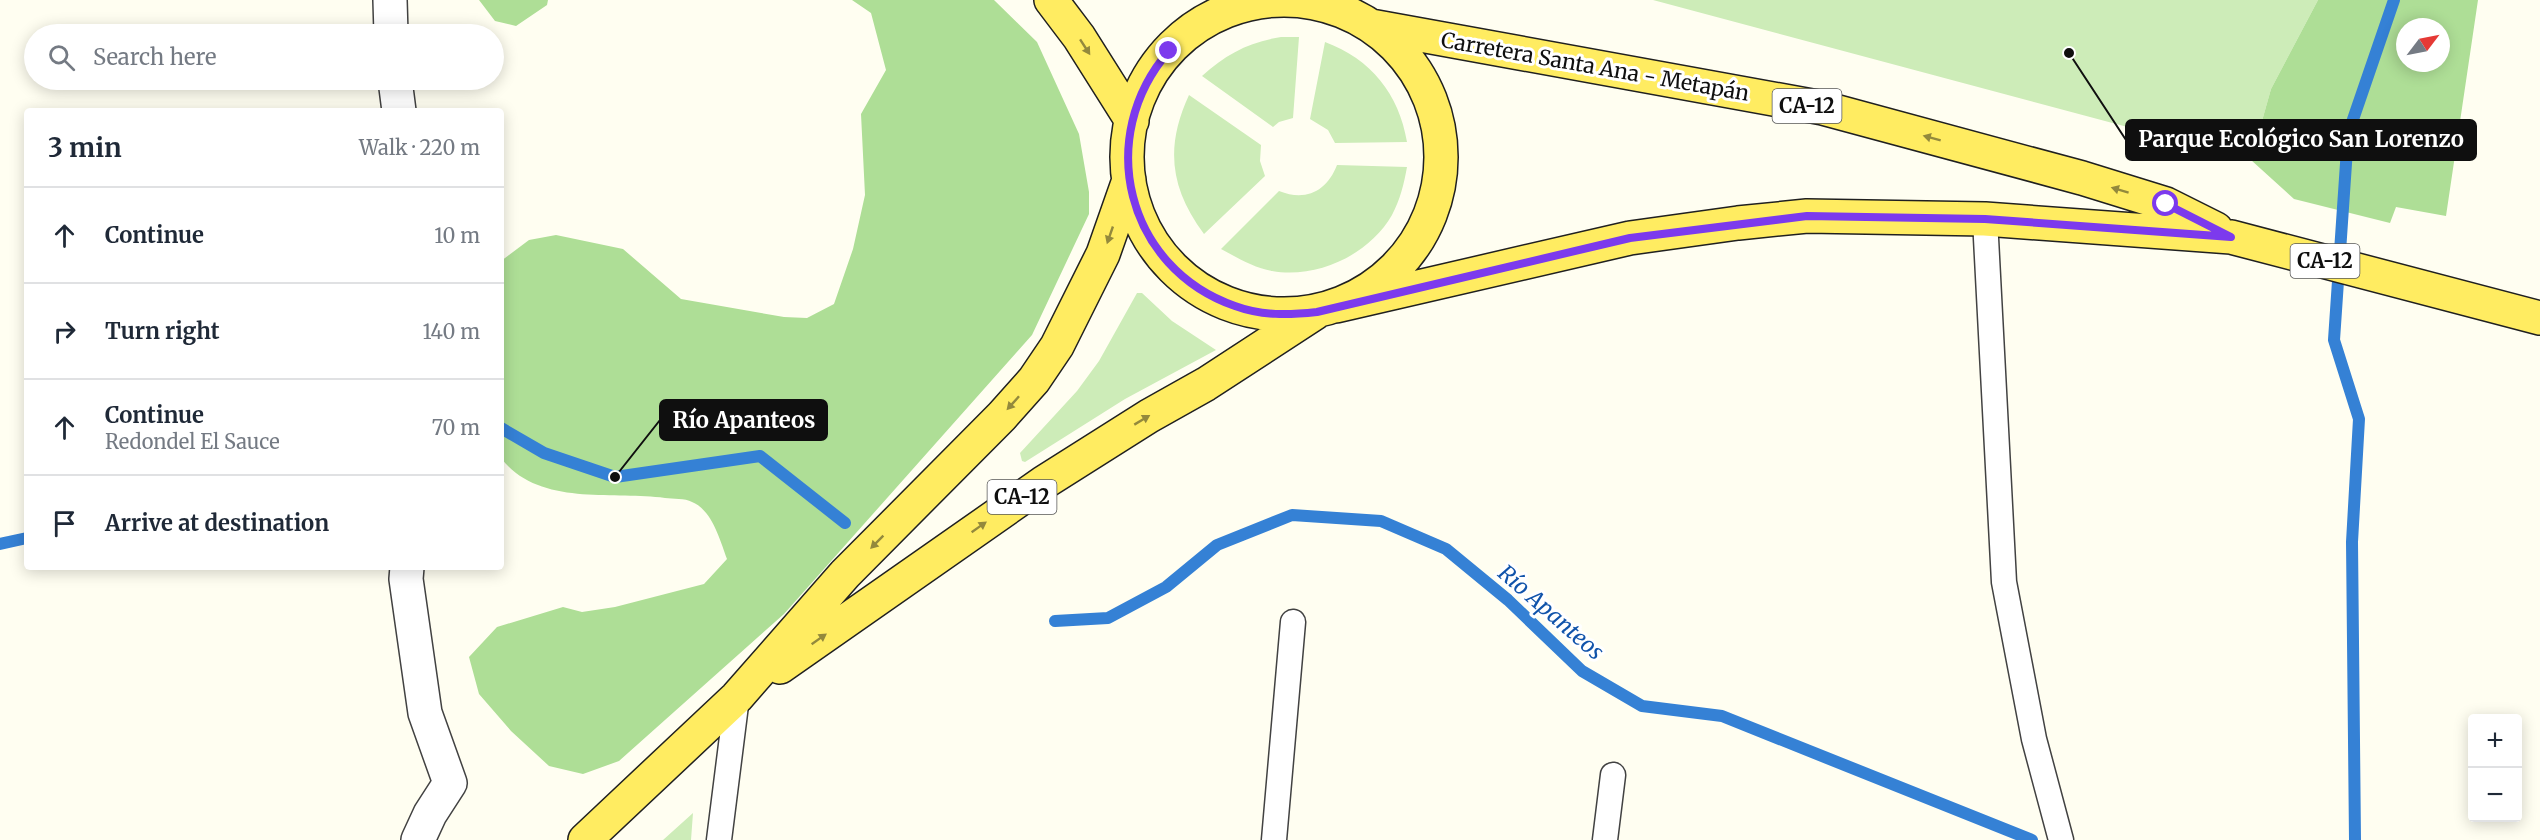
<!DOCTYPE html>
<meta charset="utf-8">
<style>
body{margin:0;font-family:Merriweather,serif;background:#f2f2f3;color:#1f2937}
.controls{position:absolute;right:18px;bottom:18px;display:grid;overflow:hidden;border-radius:6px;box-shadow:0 3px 15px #0003}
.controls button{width:54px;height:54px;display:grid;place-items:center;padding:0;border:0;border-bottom:2px solid #e0e1e3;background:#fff;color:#1f2937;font:30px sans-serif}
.compass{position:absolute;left:2396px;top:18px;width:54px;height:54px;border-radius:50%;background:#fff;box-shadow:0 3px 15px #0003;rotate:58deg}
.stop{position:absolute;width:18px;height:18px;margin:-14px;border:4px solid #7c3aed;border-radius:50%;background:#fff}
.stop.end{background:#7c3aed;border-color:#fff;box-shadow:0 2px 6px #0008}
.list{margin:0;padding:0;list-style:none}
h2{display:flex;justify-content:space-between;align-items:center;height:78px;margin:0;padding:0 24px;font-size:26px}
h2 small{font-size:20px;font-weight:400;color:#747a83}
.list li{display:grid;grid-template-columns:39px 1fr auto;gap:18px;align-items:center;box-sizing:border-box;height:96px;padding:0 24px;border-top:2px solid #e0e1e3}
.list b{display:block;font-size:22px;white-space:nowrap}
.list p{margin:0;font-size:20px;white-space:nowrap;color:#747a83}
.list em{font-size:20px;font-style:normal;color:#747a83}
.icon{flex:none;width:33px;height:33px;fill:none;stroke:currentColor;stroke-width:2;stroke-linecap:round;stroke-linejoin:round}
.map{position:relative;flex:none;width:2540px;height:840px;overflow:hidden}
.search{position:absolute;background:#fff;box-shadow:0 3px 15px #0003;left:24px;top:24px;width:480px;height:66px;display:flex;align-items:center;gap:15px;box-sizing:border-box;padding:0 21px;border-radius:33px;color:#747a83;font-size:22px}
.panel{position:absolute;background:#fff;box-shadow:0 3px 15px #0003;left:24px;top:108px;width:480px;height:462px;border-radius:6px}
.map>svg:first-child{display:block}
</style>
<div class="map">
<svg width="2540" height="840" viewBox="0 0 2540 840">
<rect width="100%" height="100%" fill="#fffef1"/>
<path fill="#cdecb8" d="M1653 0H2318L2271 89 2251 160Z
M1281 37H1299L1293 118 1279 122 1273 127 1202 76C1226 54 1249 42 1281 37Z
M1325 42C1371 59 1399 94 1407 142L1335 143 1328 130 1310 119Z
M1189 95 1261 145 1260 161 1265 176 1204 234C1170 188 1165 147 1189 95Z
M1337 165 1407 167C1404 184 1400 200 1392 215 1369 255 1317 279 1272 271 1254 268 1238 258 1221 249L1279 191C1306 202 1327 191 1337 165Z
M1137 293H1142L1172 321 1216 350 1125 399 1025 462 1022 461 1020 453 1077 391 1099 361Z
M693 813 691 840H663Z"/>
<path fill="#aede96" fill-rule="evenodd" d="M479 0H548L547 5 516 26 495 21Z
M852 0H994L1037 42 1079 134 1089 192V214L1032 335 784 614 619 761 583 774 549 766 511 731 479 694 469 657 497 627 563 607 582 612 615 607 704 584 727 559C720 540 712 510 692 502 685 498 673 499 665 498 613 491 538 507 501 458V261L529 240 556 235 623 249 681 299 784 317 807 318 834 304 853 249 865 195 861 114 886 70 871 13Z
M2318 0H2478L2446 216 2396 207 2390 223 2294 199 2251 160 2271 89ZM2405 27H2441V63H2405Z"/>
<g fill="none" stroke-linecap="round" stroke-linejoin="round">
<path stroke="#3581d5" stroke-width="12" d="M501 428 544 453 615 477 760 456 845 523
M0 544 27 538
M1055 621 1108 618 1166 587 1217 545 1292 515 1381 521 1446 549 1508 600 1582 671 1642 706 1722 716 2032 840
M2355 840 2352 542 2359 419 2334 340 2348 134 2394 0"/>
<g stroke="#424242" stroke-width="27">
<path id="lane" d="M1985 219 2004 582 2034 739 2061 840
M719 840 737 697
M1274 840 1293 622
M1605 840 1613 775"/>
</g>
<g stroke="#424242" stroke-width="36">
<path id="street" d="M390 0 391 34
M395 80 399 111
M407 567 406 579 425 713 450 783 430 814 418 840"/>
</g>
<g stroke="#202020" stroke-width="36">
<path id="primary" d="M1051 0 1079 37 1132 121
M1127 157a157 157 0 1 1 314 0a157 157 0 1 1-314 0Z
M1371 26 1823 108 2082 178 2166 204 2216 229
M1336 306 1630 238 1738 223 1807 216 1985 219 2231 237 2540 318
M780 667 1043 483 1149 416 1206 384 1315 313
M585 840 737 697 845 574 1002 416 1034 380 1057 346 1103 254 1129 180"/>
</g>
<use href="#lane" stroke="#fff" stroke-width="24"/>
<use href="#street" stroke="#fff" stroke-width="33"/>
<use href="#primary" stroke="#ffec61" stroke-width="33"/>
</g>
<defs><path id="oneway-solid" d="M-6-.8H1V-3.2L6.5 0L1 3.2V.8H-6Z" transform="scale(1.5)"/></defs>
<g fill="#93893c">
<use href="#oneway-solid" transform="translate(1085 47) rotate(57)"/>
<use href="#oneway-solid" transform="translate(1932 138) rotate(-165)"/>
<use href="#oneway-solid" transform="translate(2120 190) rotate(-163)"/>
<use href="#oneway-solid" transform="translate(1110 235) rotate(109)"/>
<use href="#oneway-solid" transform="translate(1013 403) rotate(132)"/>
<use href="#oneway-solid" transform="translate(1142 420) rotate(-31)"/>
<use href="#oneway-solid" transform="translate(979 527) rotate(-35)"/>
<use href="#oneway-solid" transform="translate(877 542) rotate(135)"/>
<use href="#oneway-solid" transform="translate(819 639) rotate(-35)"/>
</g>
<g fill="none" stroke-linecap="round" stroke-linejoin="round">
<path stroke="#7c3aed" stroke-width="8" d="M1169 51C1094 137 1126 268 1235 306 1262 316 1289 315 1317 312L1630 238 1807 216 1985 219 2231 237 2166 204"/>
</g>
<g text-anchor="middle" stroke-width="6" stroke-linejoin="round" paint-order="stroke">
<g fill="#fff" stroke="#575757" stroke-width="1.5">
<rect x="1772.5" y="89" width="69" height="34" rx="4.5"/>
<rect x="2290.5" y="244" width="69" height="34" rx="4.5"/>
<rect x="987.5" y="480" width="69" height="34" rx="4.5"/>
</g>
<g font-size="20" font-weight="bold" fill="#0f0f0f">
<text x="1807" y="113">CA-12</text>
<text x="2325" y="268">CA-12</text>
<text x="1022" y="504">CA-12</text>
</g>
<g font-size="21" fill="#0f0f0f" stroke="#fff">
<text transform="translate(1595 67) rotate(10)" y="7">Carretera Santa Ana - Metapán</text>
</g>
<g font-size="22" font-style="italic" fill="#1053aa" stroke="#fff">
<text transform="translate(1551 612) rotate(41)" y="8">Río Apanteos</text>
</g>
</g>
<path fill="none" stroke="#0f0f0f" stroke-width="2" d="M2069 53L2126 140M615 477L660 420"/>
<g fill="#0f0f0f" stroke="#fff" stroke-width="2">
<circle cx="2069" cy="53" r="6"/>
<circle cx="615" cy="477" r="6"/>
</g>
<g fill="#0f0f0f" stroke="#0f0f0f" stroke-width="2">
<rect x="2126" y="120" width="350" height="40" rx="6"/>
<rect x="660" y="400" width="167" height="40" rx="6"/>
</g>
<g font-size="22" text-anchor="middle" font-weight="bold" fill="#fff">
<text x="2301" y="147">Parque Ecológico San Lorenzo</text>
<text x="744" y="428">Río Apanteos</text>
</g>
</svg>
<div class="controls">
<button>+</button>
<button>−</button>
</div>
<svg class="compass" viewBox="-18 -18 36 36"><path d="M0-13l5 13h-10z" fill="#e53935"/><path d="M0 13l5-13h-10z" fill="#747a83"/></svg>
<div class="stop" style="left:2166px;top:204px"></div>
<div class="stop end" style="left:1169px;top:51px"></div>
<div class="search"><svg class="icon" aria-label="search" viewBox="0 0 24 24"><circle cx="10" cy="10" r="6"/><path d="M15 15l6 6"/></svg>Search here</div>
<section class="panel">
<h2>3 min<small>Walk · 220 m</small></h2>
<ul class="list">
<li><svg class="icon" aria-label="ahead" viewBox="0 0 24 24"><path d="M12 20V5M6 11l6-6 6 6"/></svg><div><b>Continue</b></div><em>10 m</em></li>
<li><svg class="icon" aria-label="right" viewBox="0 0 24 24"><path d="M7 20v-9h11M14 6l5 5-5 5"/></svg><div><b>Turn right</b></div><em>140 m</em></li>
<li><svg class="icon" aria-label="ahead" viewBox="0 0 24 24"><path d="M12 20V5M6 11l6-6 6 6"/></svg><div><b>Continue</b><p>Redondel El Sauce</p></div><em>70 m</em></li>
<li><svg class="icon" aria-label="arrive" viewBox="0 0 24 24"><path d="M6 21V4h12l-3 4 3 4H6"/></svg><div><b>Arrive at destination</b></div></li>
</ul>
</section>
</div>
